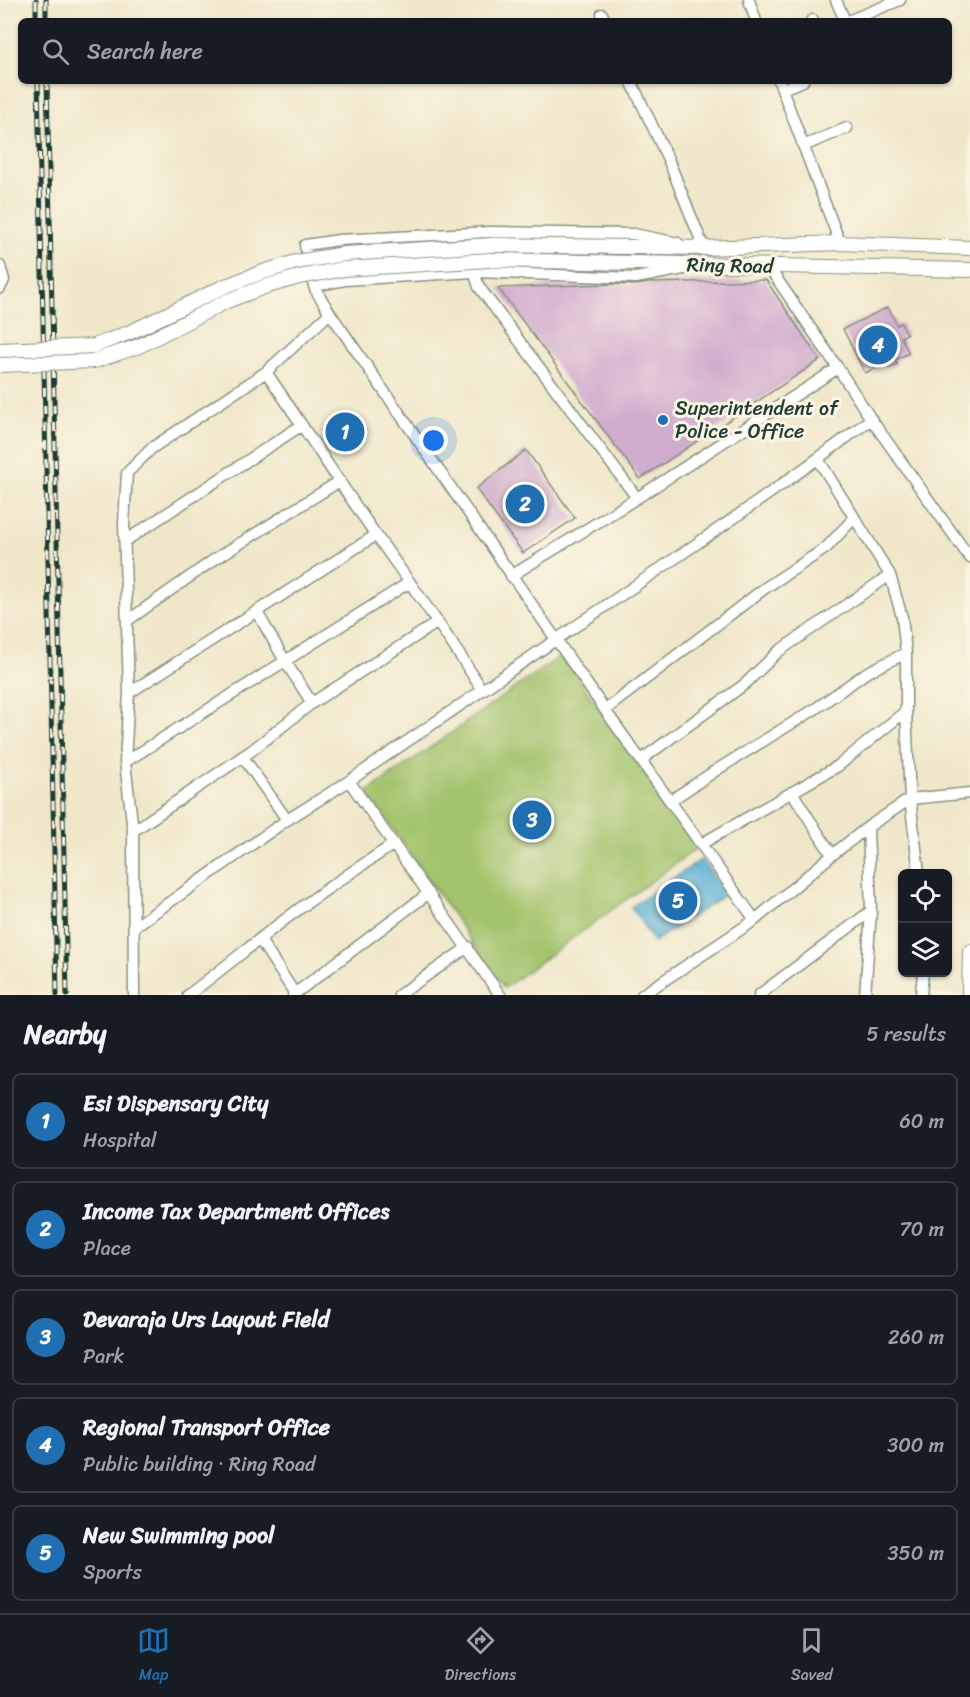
<!DOCTYPE html>
<meta charset="utf-8">
<style>
body{margin:0;font-family:Sriracha,sans-serif;background:#242831;color:#f1f3f6}
.controls{position:absolute;right:18px;bottom:18px;display:grid;overflow:hidden;border-radius:9px;box-shadow:0 2px 4px #0004}
.controls button{width:54px;height:54px;display:grid;place-items:center;padding:0;border:0;border-bottom:2px solid #363941;background:#171b24;color:#f1f3f6;font:30px sans-serif}
.you{position:absolute;left:434px;top:441px;width:21px;height:21px;margin:-15px;border:4px solid #fff;border-radius:50%;background:#1a73e8;box-shadow:0 0 0 9px #1a73e833}
.badge{display:grid;place-items:center;width:39px;height:39px;border-radius:50%;background:#1f6fb2;color:#fff;font-size:20px;font-weight:700}
.pin{position:absolute;translate:-50% -50%;border:3px solid #fff;box-shadow:0 2px 6px #0006}
.list{margin:0;padding:0;list-style:none}
h2{display:flex;justify-content:space-between;align-items:center;height:78px;margin:0;padding:0 24px;font-size:26px}
h2 small{font-size:20px;font-weight:400;color:#9ea1a6}
.list li{display:grid;grid-template-columns:39px 1fr auto;gap:18px;align-items:center;box-sizing:border-box;height:96px;margin:0 12px 12px;padding:0 12px;border:2px solid #363941;border-radius:9px}
.list b{display:block;font-size:22px;white-space:nowrap}
.list p{margin:0;font-size:20px;white-space:nowrap;color:#9ea1a6}
.list em{font-size:20px;font-style:normal;color:#9ea1a6}
.icon{flex:none;width:33px;height:33px;fill:none;stroke:currentColor;stroke-width:2;stroke-linecap:round;stroke-linejoin:round}
.map{position:relative;flex:none;width:970px;height:995px;overflow:hidden}
.search{position:absolute;background:#171b24;box-shadow:0 2px 4px #0004;left:18px;right:18px;top:18px;height:66px;display:flex;align-items:center;gap:15px;box-sizing:border-box;padding:0 21px;border-radius:9px;color:#9ea1a6;font-size:22px}
.sheet{height:618px;background:#171b24}
nav{display:flex;justify-content:space-around;align-items:center;box-sizing:border-box;height:84px;border-top:2px solid #363941;background:#171b24;font-size:16px;color:#9ea1a6}
nav a{display:grid;justify-items:center;gap:3px}
nav .on{color:#1f6fb2}
.map>svg:first-child{display:block}
</style>
<div class="map">
<svg width="970" height="995" viewBox="0 0 970 995">
<rect width="100%" height="100%" fill="#fcf5e5"/>
<filter id="ink" filterUnits="userSpaceOnUse"><feTurbulence type="fractalNoise" baseFrequency=".0167" numOctaves="2"/><feDisplacementMap in="SourceGraphic" scale="12" xChannelSelector="R" yChannelSelector="G"/><feConvolveMatrix kernelMatrix="1 2 1 2 8 2 1 2 1" color-interpolation-filters="sRGB"/></filter>
<filter id="wash" filterUnits="userSpaceOnUse"><feTurbulence type="fractalNoise" baseFrequency=".008" numOctaves="4" result="noise"/><feDisplacementMap in="SourceGraphic" scale="24" xChannelSelector="R" yChannelSelector="G"/><feGaussianBlur stdDeviation="1.35" result="paint"/><feColorMatrix in="noise" values="0 0 0 0 0 0 0 0 0 0 0 0 0 0 0 0 0 1.4 0 .05"/><feComposite in="paint" operator="in"/></filter>
<g filter="url(#wash)">
<rect width="100%" height="100%" fill="#f0e7cb"/>
<path fill="#a3c36c" stroke="#618050" stroke-width="1.5" d="M562 655 697 848 504 988 367 792Z"/>
<path fill="#55add2" stroke="#3a7583" stroke-width="1.5" d="M702 859 726 894 654 942 631 907Z"/>
<g id="blocks">
<path fill="#d0acce" d="M766 280 820 360 640 479 498 288 608 284 636 285 649 283Z
M888 307 897 325 901 323 907 334 901 337 909 353 895 360 897 364 889 368 886 363 865 373 843 329Z
M526 450 575 518 523 553 476 489Z"/>
</g>
</g>
<g filter="url(#ink)">
<use href="#blocks" fill-opacity="0" stroke="#889280" stroke-width="1.5"/>
<g fill="none" stroke-linecap="round" stroke-linejoin="round">
<g stroke="#889280" stroke-width="13">
<path id="street" d="M749 0 756 21
M836 0 845 21
M602 14 605 21
M811 21 813 20
M848 21 900 0
M631 81 668 159 704 248
M779 81 840 243
M782 89 803 81
M803 146 847 128
M0 266 4 280 0 288
M768 266 838 368 871 419 970 558
M474 272 479 287 637 498
M314 286 345 280 474 272 636 278 689 268
M330 313 605 710 755 920 642 995
M266 372C303 426 338 481 376 535 412 586 449 636 482 690
M818 459 890 575 902 617 906 653V711L910 799 919 873
M125 541 302 425
M511 576 637 498 838 368
M127 621 215 559 340 481
M129 693 376 535
M312 703 438 622
M605 710 765 588 826 548 854 518
M243 757 287 820
M641 760 745 684 779 651 890 575
M125 762 285 661 257 612
M792 792 832 855
M670 801 718 769 815 709 866 673 906 653
M133 831 251 751 312 703 285 661 410 582
M701 844 838 766 906 711
M755 920 832 855 868 827 910 799 970 793
M134 927 287 820 349 781
M260 940 295 994
M134 995 133 831 125 762 129 693 124 523 127 473 152 448 266 372 330 313 315 289 305 245 339 240 490 232 634 234 678 243
M188 995C223 969 256 941 291 915 324 890 359 867 394 844
M293 995 429 893
M399 995 468 947
M500 995 349 781C461 704 575 628 686 551 749 508 811 465 871 419
M759 995 871 911
M865 995 871 911 868 827
M921 995 923 972"/>
</g>
<g stroke="#889280" stroke-width="16">
<path id="secondary" d="M491 245 704 248 840 243 970 248
M490 260 970 270
M969 995 970 952"/>
</g>
<use href="#street" stroke="#fff" stroke-width="10"/>
<use href="#secondary" stroke="#fff" stroke-width="14"/>
<g stroke="#1f3d34" stroke-width="5">
<path id="rail" d="M36 0V21
M46 0V21
M38 81 57 995
M47 81 67 995"/>
</g>
<use href="#rail" stroke="#fcf5e5" stroke-width="3" stroke-dasharray="9" stroke-linecap="butt"/>
<g stroke="#889280" stroke-width="16" stroke-linecap="butt">
<path id="secondary-bridge" d="M0 350 94 346 133 331 223 287 260 273 296 262 344 254 491 245
M0 365 94 361 139 346 227 301 264 287 299 277 344 269 490 260"/>
</g>
<use href="#secondary-bridge" stroke="#fff" stroke-width="14"/>
</g>
</g>
<circle fill="#1f6fb2" stroke="#fcf5e5" stroke-width="2" cx="663" cy="420" r="6"/>
<g text-anchor="middle" stroke-width="6" stroke-linejoin="round" paint-order="stroke">
<g font-size="20" fill="#1f3d34" stroke="#fcf5e5">
<text transform="translate(730 265) rotate(1)" y="7">Ring Road</text>
</g>
<g font-size="20" fill="#1f3d34" stroke="#fcf5e5" text-anchor="start">
<text x="675" y="415">Superintendent of<tspan x="675" dy="23">Police - Office</tspan></text>
</g>
</g>
</svg>
<div class="controls">
<button><svg class="icon" aria-label="locate" viewBox="0 0 24 24"><circle cx="12" cy="12" r="6"/><path d="M12 2v4M12 18v4M2 12h4M18 12h4"/></svg></button>
<button><svg class="icon" aria-label="layers" viewBox="0 0 24 24"><path d="M12 4l9 5-9 5-9-5zM3 14l9 5 9-5"/></svg></button>
</div>
<div class="you"></div>
<div class="pin badge" style="left:345px;top:432px">1</div>
<div class="pin badge" style="left:525px;top:504px">2</div>
<div class="pin badge" style="left:532px;top:820px">3</div>
<div class="pin badge" style="left:878px;top:345px">4</div>
<div class="pin badge" style="left:678px;top:901px">5</div>
<div class="search"><svg class="icon" aria-label="search" viewBox="0 0 24 24"><circle cx="10" cy="10" r="6"/><path d="M15 15l6 6"/></svg>Search here</div>
</div>
<section class="sheet">
<h2>Nearby<small>5 results</small></h2>
<ul class="list">
<li><span class="badge">1</span><div><b>Esi Dispensary City</b><p>Hospital</p></div><em>60 m</em></li>
<li><span class="badge">2</span><div><b>Income Tax Department Offices</b><p>Place</p></div><em>70 m</em></li>
<li><span class="badge">3</span><div><b>Devaraja Urs Layout Field</b><p>Park</p></div><em>260 m</em></li>
<li><span class="badge">4</span><div><b>Regional Transport Office</b><p>Public building · Ring Road</p></div><em>300 m</em></li>
<li><span class="badge">5</span><div><b>New Swimming pool</b><p>Sports</p></div><em>350 m</em></li>
</ul>
</section>
<nav>
<a class="on"><svg class="icon" aria-label="map" viewBox="0 0 24 24"><path d="M3 6l6-2 6 2 6-2v14l-6 2-6-2-6 2zM9 4v14M15 6v14"/></svg>Map</a>
<a><svg class="icon" aria-label="directions" viewBox="0 0 24 24"><path d="M12 3l9 9-9 9-9-9zM9 14v-3h6M13 9l2 2-2 2"/></svg>Directions</a>
<a><svg class="icon" aria-label="saved" viewBox="0 0 24 24"><path d="M7 4h10v16l-5-4-5 4z"/></svg>Saved</a>
</nav>
